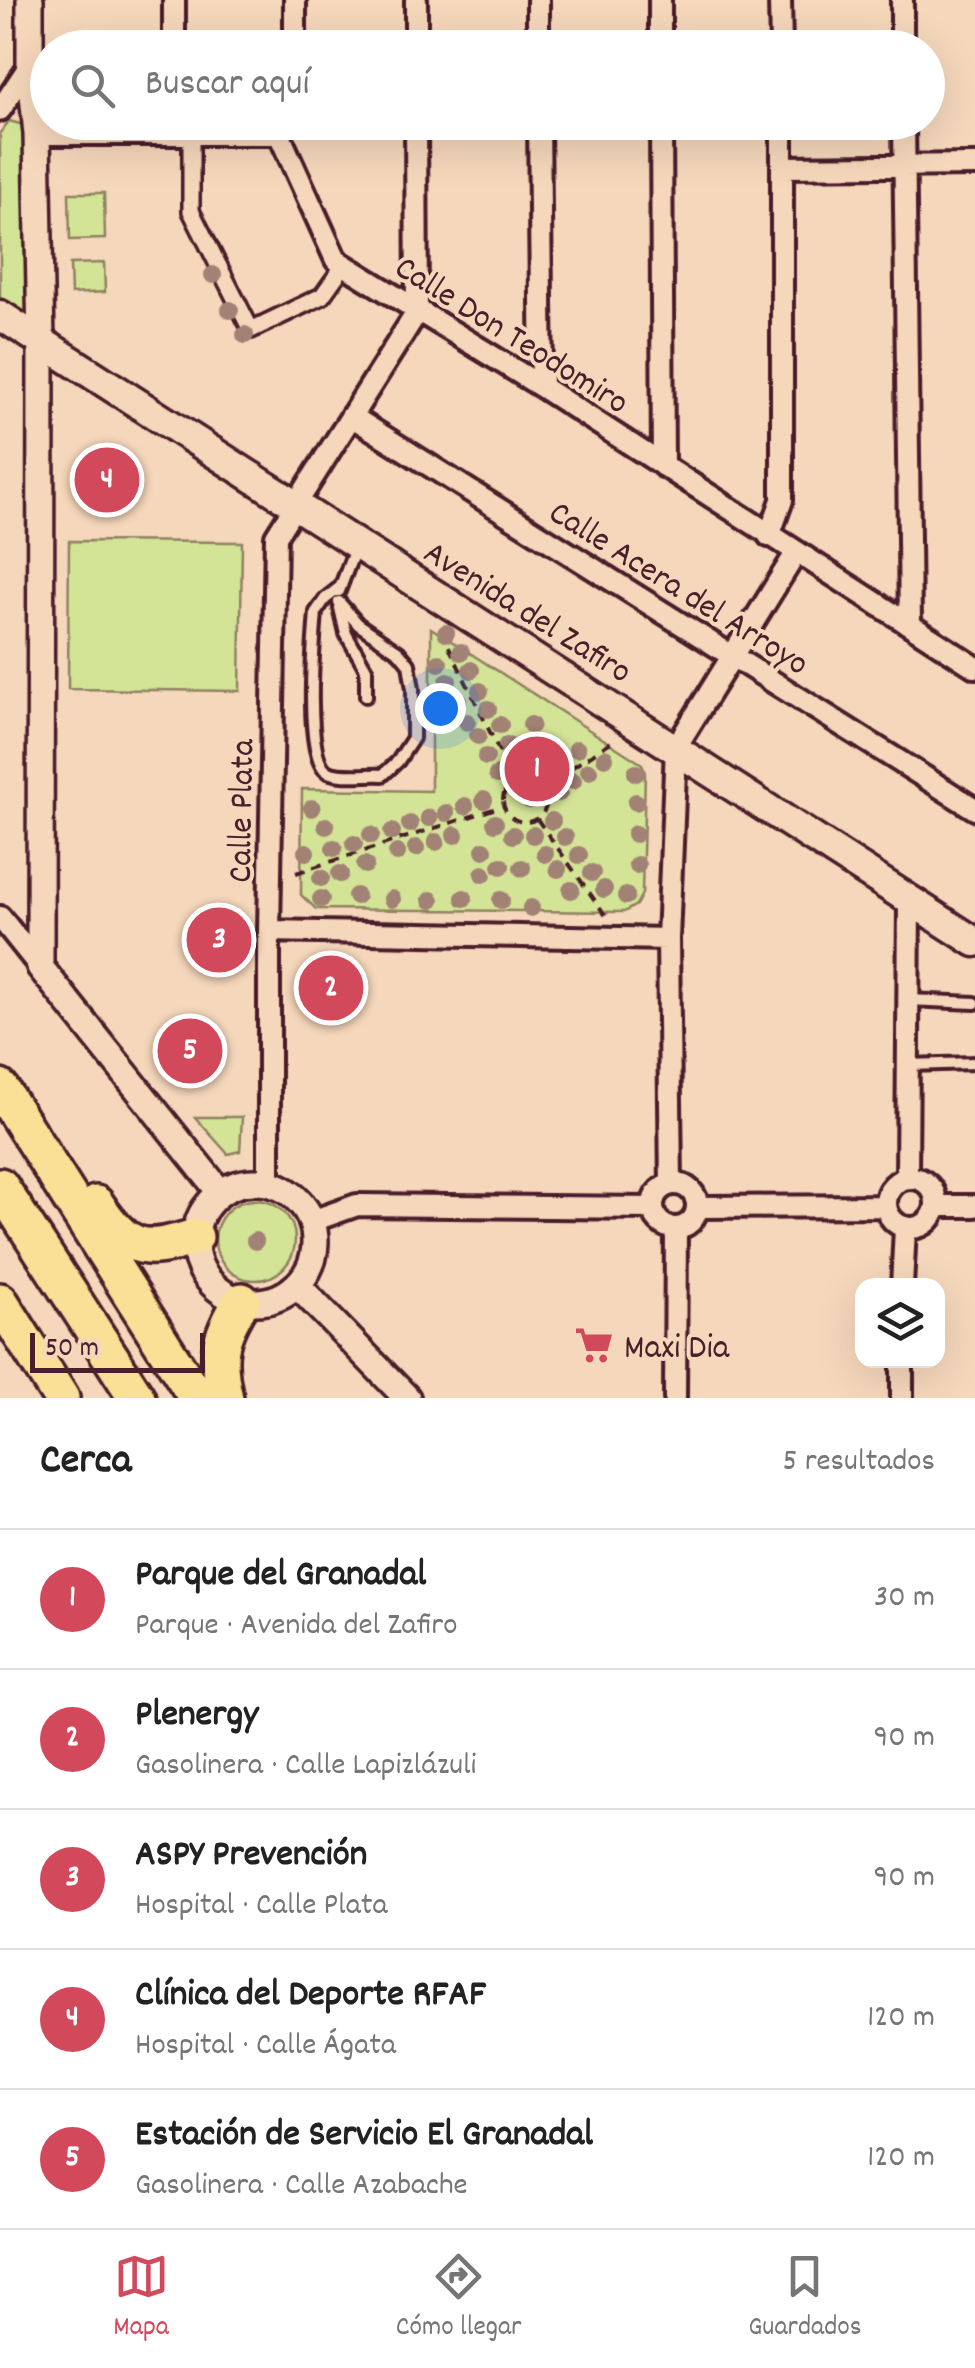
<!DOCTYPE html>
<html lang="es">
<meta charset="utf-8">
<style>
body{margin:0;font-family:Dekko,sans-serif;background:#f2f2f2;color:#222}
.controls{position:absolute;right:30px;bottom:30px;display:grid;overflow:hidden;border-radius:20px;box-shadow:0 10px 40px #0002}
.controls button{width:90px;height:90px;display:grid;place-items:center;padding:0;border:0;border-bottom:2px solid #e0e0e0;background:#fff;color:#222;font:50px sans-serif}
.scale{position:absolute;left:30px;bottom:25px;width:175px;box-sizing:border-box;padding-left:10px;border:5px solid #4a1f2b;border-top:0;font-size:28px;line-height:35px;white-space:nowrap;color:#4a1f2b;-webkit-text-stroke:8px #f5d7bb;paint-order:stroke}
.you{position:absolute;left:440px;top:708px;width:35px;height:35px;margin:-25px;border:8px solid #fff;border-radius:50%;background:#1a73e8;box-shadow:0 0 0 15px #1a73e833}
.badge{display:grid;place-items:center;width:65px;height:65px;border-radius:50%;background:#d1495b;color:#fff;font-size:32px;font-weight:700}
.pin{position:absolute;translate:-50% -50%;border:5px solid #fff;box-shadow:0 2px 10px #0006}
.list{margin:0;padding:0;list-style:none}
h2{display:flex;justify-content:space-between;align-items:center;height:130px;margin:0;padding:0 40px;font-size:42px}
h2 small{font-size:32px;font-weight:400;color:#767676}
.list li{display:grid;grid-template-columns:65px 1fr auto;gap:30px;align-items:center;box-sizing:border-box;height:140px;padding:0 40px;border-top:2px solid #e0e0e0}
.list b{display:block;font-size:38px;white-space:nowrap}
.list p{margin:0;font-size:32px;white-space:nowrap;color:#767676}
.list em{font-size:32px;font-style:normal;color:#767676}
.icon{flex:none;width:55px;height:55px;fill:none;stroke:currentColor;stroke-width:2;stroke-linecap:round;stroke-linejoin:round}
.map{position:relative;flex:none;width:975px;height:1398px;overflow:hidden}
.search{position:absolute;background:#fff;box-shadow:0 10px 40px #0002;left:30px;right:30px;top:30px;height:110px;display:flex;align-items:center;gap:25px;box-sizing:border-box;padding:0 35px;border-radius:55px;color:#767676;font-size:38px}
.sheet{height:830px;background:#fff}
nav{display:flex;justify-content:space-around;align-items:center;box-sizing:border-box;height:140px;border-top:2px solid #e0e0e0;background:#fff;font-size:28px;color:#767676}
nav a{display:grid;justify-items:center;gap:5px}
nav .on{color:#d1495b}
.map>svg:first-child{display:block}
</style>
<div class="map">
<svg width="975" height="1398" viewBox="0 0 975 1398">
<rect width="100%" height="100%" fill="#f5d7bb"/>
<filter id="ink" filterUnits="userSpaceOnUse"><feTurbulence type="fractalNoise" baseFrequency=".01" numOctaves="2"/><feDisplacementMap in="SourceGraphic" scale="20" xChannelSelector="R" yChannelSelector="G"/><feConvolveMatrix kernelMatrix="1 2 1 2 8 2 1 2 1" color-interpolation-filters="sRGB"/></filter>
<g filter="url(#ink)">
<path fill="#d4e497" stroke="#8f8261" stroke-width="2.5" d="M9 121 32 127 38 299 25 317 0 300V133Z
M69 193H104L105 239 70 240Z
M104 263 105 292 71 294 70 264Z
M69 541 242 542 240 691 68 689Z
M431 628 642 764 645 773 642 894 636 905 624 912 316 909 301 895 302 789 431 791Z
M195 1117H242L240 1151 228 1154Z
M215 1240a40 40 0 1 1 80 0a40 40 0 1 1-80 0Z"/>
<g fill="none" stroke-linecap="round" stroke-linejoin="round">
<g stroke="#4a1f2b" stroke-width="18">
<path id="service" d="M339 588 325 599 316 612C314 637 303 761 328 772 342 778 368 774 383 775L398 761 413 738V689L409 664 399 652 358 624 339 602
M339 591 356 546
M340 608 346 634 366 669V696
M909 1000 975 1003
M909 1065 975 1063"/>
</g>
<g stroke="#4a1f2b" stroke-width="22">
<path id="pedestrian" d="M191 134V211L251 330 322 296 344 265"/>
</g>
<g stroke="#4a1f2b" stroke-width="28">
<path id="minor" d="M174 0V48
M295 0V48
M416 0V48
M538 0V48
M660 0V48
M780 0 781 48
M902 0V48
M0 110 30 65
M539 122 542 387
M661 122 663 466
M904 122 910 623
M37 134H279L336 260 542 387 975 667
M783 167 975 165
M351 416 975 809
M769 536 782 500V122
M0 917 40 967
M269 931 668 939
M886 1203a25 25 0 1 1 50 0a25 25 0 1 1-50 0Z
M907 1178 909 900
M269 1182V931L276 536 417 312 416 122
M653 1206a22 22 0 1 1 44 0a22 22 0 1 1-44 0Z
M671 1184 668 939 676 747 796 553
M936 1206H975
M698 1207 886 1206
M312 1221 357 1205 653 1208
M902 1286 905 1228
M675 1398 676 1228
M902 1398V1360"/>
</g>
<g stroke="#4a1f2b" stroke-width="32">
<path id="tertiary" d="M30 0V65L37 134 41 343 40 967 220 1192
M195 1242a60 60 0 1 1 120 0a60 60 0 1 1-120 0Z
M297 1285 407 1398"/>
</g>
<g stroke="#4a1f2b" stroke-width="35">
<path id="secondary" d="M0 315 975 942"/>
</g>
<g stroke="#4a1f2b" stroke-width="42">
<path id="motorway" d="M0 1088 197 1398
M0 1186 137 1398
M96 1204C127 1250 142 1254 195 1237
M0 1301 61 1398
M225 1398C215 1356 219 1337 242 1301"/>
</g>
<path stroke="#4a1f2b" stroke-width="4" stroke-dasharray="10 8" stroke-linecap="butt" d="M441 630 513 780
M503 800a22 22 0 1 1 44 0a22 22 0 1 1-44 0Z
M542 787 614 740
M537 819 606 916
M296 873 503 806"/>
<use href="#service" stroke="#f5d7bb" stroke-width="10"/>
<use href="#pedestrian" stroke="#f5d7bb" stroke-width="15"/>
<use href="#minor" stroke="#f5d7bb" stroke-width="20"/>
<use href="#tertiary" stroke="#f5d7bb" stroke-width="25"/>
<use href="#secondary" stroke="#f5d7bb" stroke-width="28"/>
<use href="#motorway" stroke="#fadf96" stroke-width="35"/>
</g>
<g fill="#a28275">
<circle cx="213" cy="275" r="9"/>
<circle cx="230" cy="310" r="9"/>
<circle cx="245" cy="335" r="9"/>
<circle cx="446" cy="633" r="9"/>
<circle cx="461" cy="652" r="9"/>
<circle cx="439" cy="663" r="9"/>
<circle cx="471" cy="670" r="9"/>
<circle cx="448" cy="681" r="9"/>
<circle cx="480" cy="691" r="9"/>
<circle cx="458" cy="700" r="9"/>
<circle cx="488" cy="709" r="9"/>
<circle cx="467" cy="722" r="9"/>
<circle cx="500" cy="725" r="9"/>
<circle cx="531" cy="725" r="9"/>
<circle cx="478" cy="736" r="9"/>
<circle cx="507" cy="745" r="9"/>
<circle cx="577" cy="749" r="9"/>
<circle cx="486" cy="757" r="9"/>
<circle cx="605" cy="758" r="9"/>
<circle cx="562" cy="761" r="9"/>
<circle cx="516" cy="763" r="9"/>
<circle cx="589" cy="771" r="9"/>
<circle cx="544" cy="772" r="9"/>
<circle cx="636" cy="773" r="9"/>
<circle cx="497" cy="775" r="9"/>
<circle cx="573" cy="781" r="9"/>
<circle cx="559" cy="793" r="9"/>
<circle cx="484" cy="800" r="9"/>
<circle cx="529" cy="800" r="9"/>
<circle cx="636" cy="802" r="9"/>
<circle cx="465" cy="806" r="9"/>
<circle cx="312" cy="808" r="9"/>
<circle cx="446" cy="813" r="9"/>
<circle cx="429" cy="818" r="9"/>
<circle cx="552" cy="821" r="9"/>
<circle cx="495" cy="823" r="9"/>
<circle cx="410" cy="824" r="9"/>
<circle cx="326" cy="826" r="9"/>
<circle cx="392" cy="832" r="9"/>
<circle cx="635" cy="834" r="9"/>
<circle cx="371" cy="835" r="9"/>
<circle cx="455" cy="835" r="9"/>
<circle cx="513" cy="835" r="9"/>
<circle cx="533" cy="835" r="9"/>
<circle cx="565" cy="837" r="9"/>
<circle cx="436" cy="842" r="9"/>
<circle cx="354" cy="844" r="9"/>
<circle cx="334" cy="848" r="9"/>
<circle cx="416" cy="848" r="9"/>
<circle cx="484" cy="850" r="9"/>
<circle cx="306" cy="852" r="9"/>
<circle cx="397" cy="853" r="9"/>
<circle cx="545" cy="854" r="9"/>
<circle cx="579" cy="855" r="9"/>
<circle cx="365" cy="865" r="9"/>
<circle cx="637" cy="865" r="9"/>
<circle cx="501" cy="866" r="9"/>
<circle cx="522" cy="868" r="9"/>
<circle cx="558" cy="869" r="9"/>
<circle cx="592" cy="873" r="9"/>
<circle cx="340" cy="874" r="9"/>
<circle cx="483" cy="874" r="9"/>
<circle cx="321" cy="878" r="9"/>
<circle cx="604" cy="889" r="9"/>
<circle cx="571" cy="890" r="9"/>
<circle cx="356" cy="896" r="9"/>
<circle cx="626" cy="896" r="9"/>
<circle cx="464" cy="898" r="9"/>
<circle cx="321" cy="899" r="9"/>
<circle cx="392" cy="899" r="9"/>
<circle cx="431" cy="900" r="9"/>
<circle cx="501" cy="900" r="9"/>
<circle cx="531" cy="908" r="9"/>
<circle cx="255" cy="1241" r="9"/>
</g>
</g>
<defs>
<g id="supermarket-bare" transform="scale(3)"><path d="M-6-5.5h2.5l.6 2H6L4.5 2H-2.5L-4.4-4H-6ZM-1.5 3.2a1.3 1.3 0 1 0 .1 0ZM3 3.2a1.3 1.3 0 1 0 .1 0Z" fill="#d1495b" stroke="#f5d7bb" stroke-width="2.5" paint-order="stroke"/></g>
</defs>
<g fill-rule="evenodd">
<use href="#supermarket-bare" x="594" y="1345"/>
</g>
<g text-anchor="middle" stroke-width="8" stroke-linejoin="round" paint-order="stroke">
<g font-size="35" fill="#4a1f2b" stroke="#f5d7bb">
<text transform="translate(513 333) rotate(32)" y="12">Calle Don Teodomiro</text>
<text transform="translate(680 586) rotate(32)" y="12">Calle Acera del Arroyo</text>
<text transform="translate(529 610) rotate(32)" y="12">Avenida del Zafiro</text>
<text transform="translate(239 811) rotate(-89)" y="12">Calle Plata</text>
</g>
<g font-size="35" fill="#4a1f2b" stroke="#f5d7bb" text-anchor="start">
<text x="624" y="1357">Maxi Dia</text>
</g>
</g>
</svg>
<div class="controls">
<button><svg class="icon" aria-label="layers" viewBox="0 0 24 24"><path d="M12 4l9 5-9 5-9-5zM3 14l9 5 9-5"/></svg></button>
</div>
<div class="scale">50 m</div>
<div class="you"></div>
<div class="pin badge" style="left:537px;top:769px">1</div>
<div class="pin badge" style="left:331px;top:988px">2</div>
<div class="pin badge" style="left:219px;top:940px">3</div>
<div class="pin badge" style="left:107px;top:480px">4</div>
<div class="pin badge" style="left:190px;top:1051px">5</div>
<div class="search"><svg class="icon" aria-label="search" viewBox="0 0 24 24"><circle cx="10" cy="10" r="6"/><path d="M15 15l6 6"/></svg>Buscar aquí</div>
</div>
<section class="sheet">
<h2>Cerca<small>5 resultados</small></h2>
<ul class="list">
<li><span class="badge">1</span><div><b>Parque del Granadal</b><p>Parque · Avenida del Zafiro</p></div><em>30 m</em></li>
<li><span class="badge">2</span><div><b>Plenergy</b><p>Gasolinera · Calle Lapizlázuli</p></div><em>90 m</em></li>
<li><span class="badge">3</span><div><b>ASPY Prevención</b><p>Hospital · Calle Plata</p></div><em>90 m</em></li>
<li><span class="badge">4</span><div><b>Clínica del Deporte RFAF</b><p>Hospital · Calle Ágata</p></div><em>120 m</em></li>
<li><span class="badge">5</span><div><b>Estación de Servicio El Granadal</b><p>Gasolinera · Calle Azabache</p></div><em>120 m</em></li>
</ul>
</section>
<nav>
<a class="on"><svg class="icon" aria-label="map" viewBox="0 0 24 24"><path d="M3 6l6-2 6 2 6-2v14l-6 2-6-2-6 2zM9 4v14M15 6v14"/></svg>Mapa</a>
<a><svg class="icon" aria-label="directions" viewBox="0 0 24 24"><path d="M12 3l9 9-9 9-9-9zM9 14v-3h6M13 9l2 2-2 2"/></svg>Cómo llegar</a>
<a><svg class="icon" aria-label="saved" viewBox="0 0 24 24"><path d="M7 4h10v16l-5-4-5 4z"/></svg>Guardados</a>
</nav>
